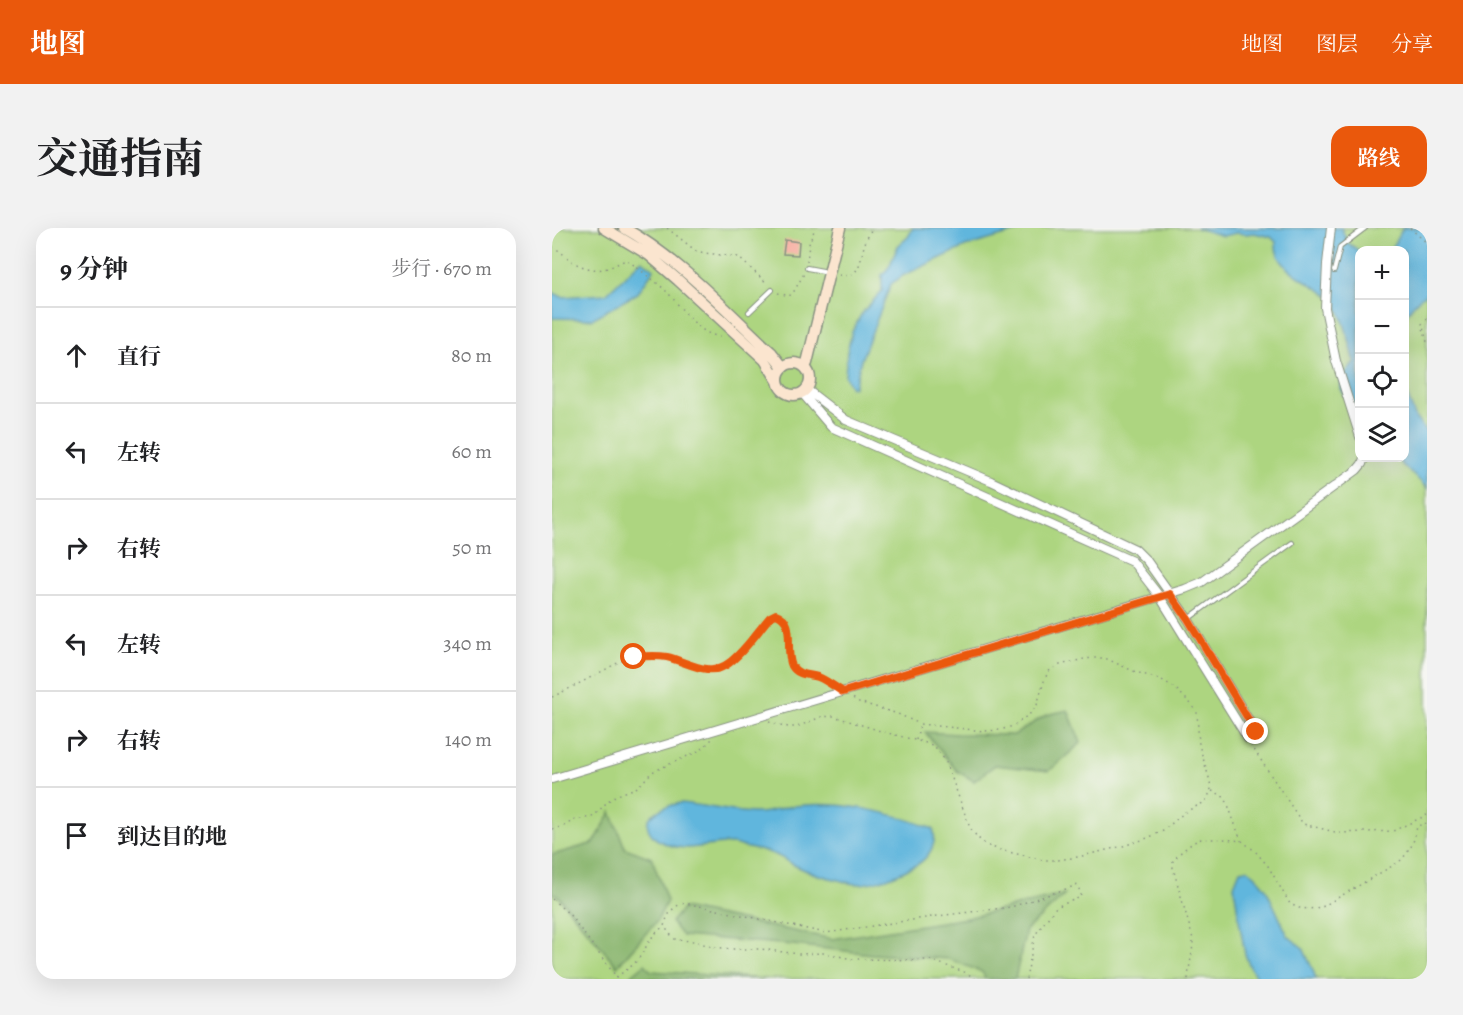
<!DOCTYPE html>
<html lang="zh">
<meta charset="utf-8">
<style>
body{margin:0;font-family:Alegreya,"Noto Serif SC",serif;background:#f2f2f2;color:#202124}
.controls{position:absolute;right:18px;top:18px;display:grid;overflow:hidden;border-radius:12px;box-shadow:0 6px 24px #0002}
.controls button{width:54px;height:54px;display:grid;place-items:center;padding:0;border:0;border-bottom:2px solid #e0e0e0;background:#fff;color:#202124;font:30px sans-serif}
.stop{position:absolute;width:18px;height:18px;margin:-14px;border:4px solid #ea580c;border-radius:50%;background:#fff}
.stop.end{background:#ea580c;border-color:#fff;box-shadow:0 2px 6px #0008}
.list{margin:0;padding:0;list-style:none}
h2{display:flex;justify-content:space-between;align-items:center;height:78px;margin:0;padding:0 24px;font-size:26px}
h2 small{font-size:20px;font-weight:400;color:#757577}
.list li{display:grid;grid-template-columns:39px 1fr auto;gap:18px;align-items:center;box-sizing:border-box;height:96px;padding:0 24px;border-top:2px solid #e0e0e0}
.list b{display:block;font-size:22px;white-space:nowrap}
.list em{font-size:20px;font-style:normal;color:#757577}
.icon{flex:none;width:33px;height:33px;fill:none;stroke:currentColor;stroke-width:2;stroke-linecap:round;stroke-linejoin:round}
.map{position:relative;flex:none;width:875px;height:751px;overflow:hidden;border-radius:18px}
header{display:flex;align-items:center;gap:36px;box-sizing:border-box;height:84px;padding:0 30px;background:#ea580c;color:#fff}
header strong{font-size:28px}
nav{display:flex;gap:33px;margin-inline-start:auto;font-size:21px}
.intro{display:flex;align-items:center;justify-content:space-between;box-sizing:border-box;height:144px;padding:0 36px}
h1{margin:0;font-size:42px}
.button{padding:15px 27px;border-radius:18px;background:#ea580c;color:#fff;font-size:21px;font-weight:700}
main{display:flex;gap:36px;padding:0 36px}
aside{flex:1;background:#fff;border-radius:18px;box-shadow:0 6px 24px #0002}
.map>svg:first-child{display:block}
</style>
<header>
<strong>地图</strong>
<nav><a>地图</a><a>图层</a><a>分享</a></nav>
</header>
<div class="intro"><h1>交通指南</h1><a class="button">路线</a></div>
<main>
<aside>
<h2>9 分钟<small>步行 · 670 m</small></h2>
<ul class="list">
<li><svg class="icon" aria-label="ahead" viewBox="0 0 24 24"><path d="M12 20V5M6 11l6-6 6 6"/></svg><div><b>直行</b></div><em>80 m</em></li>
<li><svg class="icon" aria-label="left" viewBox="0 0 24 24"><path d="M17 20v-9H6M10 6l-5 5 5 5"/></svg><div><b>左转</b></div><em>60 m</em></li>
<li><svg class="icon" aria-label="right" viewBox="0 0 24 24"><path d="M7 20v-9h11M14 6l5 5-5 5"/></svg><div><b>右转</b></div><em>50 m</em></li>
<li><svg class="icon" aria-label="left" viewBox="0 0 24 24"><path d="M17 20v-9H6M10 6l-5 5 5 5"/></svg><div><b>左转</b></div><em>340 m</em></li>
<li><svg class="icon" aria-label="right" viewBox="0 0 24 24"><path d="M7 20v-9h11M14 6l5 5-5 5"/></svg><div><b>右转</b></div><em>140 m</em></li>
<li><svg class="icon" aria-label="arrive" viewBox="0 0 24 24"><path d="M6 21V4h12l-3 4 3 4H6"/></svg><div><b>到达目的地</b></div></li>
</ul>
</aside>
<div class="map">
<svg width="875" height="751" viewBox="0 0 875 751">
<rect width="100%" height="100%" fill="#f6f6f2"/>
<filter id="ink" filterUnits="userSpaceOnUse"><feTurbulence type="fractalNoise" baseFrequency=".0167" numOctaves="2"/><feDisplacementMap in="SourceGraphic" scale="12" xChannelSelector="R" yChannelSelector="G"/><feConvolveMatrix kernelMatrix="1 2 1 2 8 2 1 2 1" color-interpolation-filters="sRGB"/></filter>
<filter id="wash" filterUnits="userSpaceOnUse"><feTurbulence type="fractalNoise" baseFrequency=".008" numOctaves="4" result="noise"/><feDisplacementMap in="SourceGraphic" scale="24" xChannelSelector="R" yChannelSelector="G"/><feGaussianBlur stdDeviation="1.35" result="paint"/><feColorMatrix in="noise" values="0 0 0 0 0 0 0 0 0 0 0 0 0 0 0 0 0 1.4 0 .05"/><feComposite in="paint" operator="in"/></filter>
<g filter="url(#wash)">
<rect width="100%" height="100%" fill="#f2e6cf"/>
<path fill="#add580" stroke="#66895a" stroke-width="1.5" fill-rule="evenodd" d="M0 0H875V751H0ZM808 22H852V230H808Z"/>
<path fill="#8ab66e" stroke="#547a51" stroke-width="1.5" d="M516 482 529 515 497 543 443 537 422 553 405 543 373 504 405 506 462 507 494 487Z
M59 584 73 620 100 630 115 673 105 693 65 738 5 667 0 665V627L42 615Z
M514 666 474 702 463 751H434L430 744 397 731 320 726 241 717 130 708 119 694 131 680 280 711 415 690Z
M93 736 99 743 214 751H75Z"/>
<path fill="#61b6dd" stroke="#407a88" stroke-width="1.5" d="M361 0H477L413 19 352 47 339 56 309 132 302 159H299L293 148 295 124 300 104 310 85 330 63V47L337 39 346 18 356 9Z
M644 0H789L796 15 807 23V191L789 161V151L803 134C799 119 791 83 781 72 765 55 721 43 724 14L719 9 702 5 694 6 684 5 671 8Z
M851 0H875V65C865 72 856 80 853 91L852 22H838Z
M90 32 102 41 86 65 40 91 0 90V64L10 69 54 66Z
M853 161 864 191 875 204V261C866 248 853 243 845 230H852Z
M128 575C154 577 180 585 206 585 218 585 230 579 242 578 287 572 340 584 381 601 386 615 377 629 366 636 350 645 324 656 305 656 299 656 293 654 287 652 272 649 258 645 244 638 237 635 231 630 224 627 213 622 200 622 189 618 165 610 140 628 112 615 108 613 104 612 101 608 83 588 114 578 128 575Z
M695 641 703 647 714 661 736 708 751 720 761 742 764 751H705L697 737 693 726 686 686 682 657 688 642Z"/>
<g id="blocks">
<path fill="#f7a799" d="M233 12 247 14 246 27 231 26Z"/>
</g>
</g>
<g filter="url(#ink)">
<use href="#blocks" fill-opacity="0" stroke="#889282" stroke-width="1.5"/>
<g fill="none" stroke-linecap="round" stroke-linejoin="round">
<g stroke="#889282" stroke-width="6">
<path id="lane" d="M255 40 271 43
M782 43 788 19 813 0
M197 84 220 62
M636 391 740 315"/>
</g>
<g stroke="#889282" stroke-width="10">
<path id="street" d="M779 0 775 36 773 80 784 133 808 209
M250 165 279 199 580 333 608 369 696 511 704 504 636 391 595 333 583 321 439 253 294 192 254 161
M0 551 633 361 650 354 805 242 810 236 812 230"/>
</g>
<g stroke="#889282" stroke-width="13">
<path id="secondary" d="M52 0 97 27 126 52 213 132 226 153
M72 0C127 31 174 82 220 125L231 139
M226 151a16 16 0 1 1 32 0a16 16 0 1 1-32 0Z
M253 139 255 135 288 0"/>
</g>
<path stroke="#889282" stroke-width="1.5" stroke-dasharray="1.5 4.5" stroke-linecap="butt" d="M115 0 144 23 153 25 186 29 216 56
M858 0 875 15
M0 19C8 22 13 28 19 33 27 38 41 43 51 41 59 40 66 35 74 32L78 34C90 44 104 53 115 64 128 77 151 114 172 107
M255 34 257 16 263 0
M287 47C308 51 308 34 312 18 314 12 317 6 320 0
M226 65 237 68 241 65 253 44
M875 91 870 96 875 114
M0 469C15 462 30 454 45 446 57 440 68 432 82 429 97 426 112 428 127 432 142 437 155 446 171 439 186 433 207 402 218 389L224 386C245 393 232 422 240 438 246 448 256 446 265 449 271 451 277 456 282 459
M217 494 236 499H245L269 489 281 488 332 504 378 516 384 520 394 534 418 600 426 610 434 617 448 622 491 632H506L526 629 571 618 593 611 611 603 633 584 653 574 659 563 658 553 647 517 645 485 641 478 623 460 610 452 581 443 553 430H543L532 431 508 437 498 442 493 450 485 477 479 485 461 498 448 502 432 503 368 496 346 486 307 474 299 469
M364 512 368 497
M699 517 751 596 787 605 841 603 875 587
M660 563 670 567 675 574 689 613
M0 601 10 599 22 592 40 589 44 586 56 573 63 568 86 559 100 544 149 522 160 511
M0 671 17 686 66 751
M64 749C73 743 81 738 87 730 96 717 98 708 111 699
M423 751 415 745 378 732 300 731 273 725 247 726 208 721H179L161 719 142 713 124 712 118 706 112 698C116 686 120 678 133 675L274 705 386 688 459 679 526 657 529 669 504 679 483 707 474 751
M636 751C637 737 641 725 641 711L621 640V633L630 623 642 614 649 611H672L690 613 703 623 716 638 738 676 747 680 757 681 770 679 847 634C859 622 862 615 865 598L875 595"/>
<use href="#lane" stroke="#fff" stroke-width="4"/>
<use href="#street" stroke="#fff" stroke-width="8"/>
<use href="#secondary" stroke="#fbe5cf" stroke-width="10"/>
</g>
</g>
<g fill="none" stroke-linecap="round" stroke-linejoin="round" filter="url(#ink)">
<path stroke="#ea580c" stroke-width="8" d="M82 429C93 428 104 427 115 429 136 434 158 450 177 435 193 423 205 404 218 389L224 386C245 393 232 422 240 438 246 448 256 446 266 449 274 452 283 459 291 464L618 366 636 391 704 504"/>
</g>
</svg>
<div class="controls">
<button>+</button>
<button>−</button>
<button><svg class="icon" aria-label="locate" viewBox="0 0 24 24"><circle cx="12" cy="12" r="6"/><path d="M12 2v4M12 18v4M2 12h4M18 12h4"/></svg></button>
<button><svg class="icon" aria-label="layers" viewBox="0 0 24 24"><path d="M12 4l9 5-9 5-9-5zM3 14l9 5 9-5"/></svg></button>
</div>
<div class="stop" style="left:82px;top:429px"></div>
<div class="stop end" style="left:704px;top:504px"></div>
</div>
</main>
